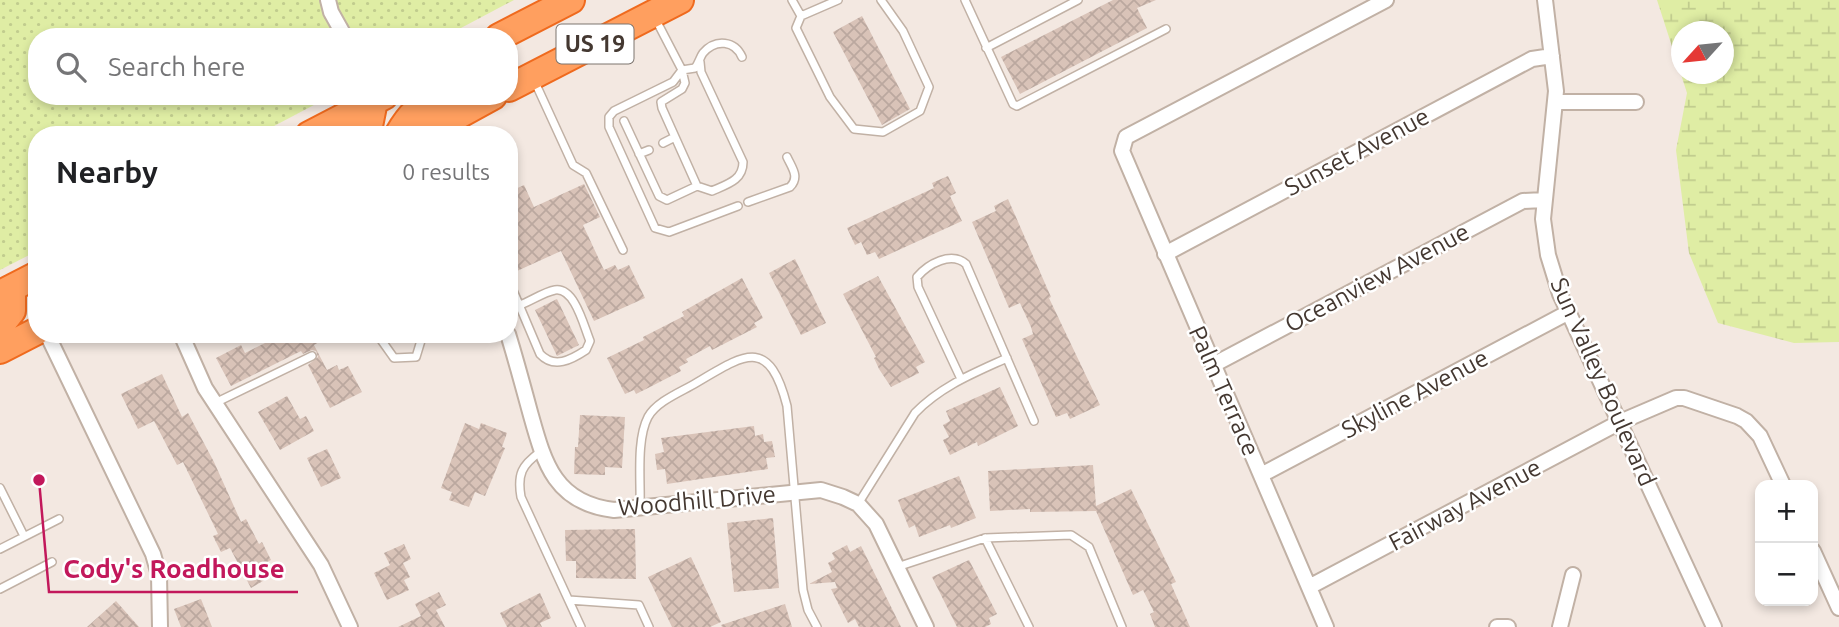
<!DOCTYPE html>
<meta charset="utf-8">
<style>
body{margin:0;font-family:Ubuntu,sans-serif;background:#f2f2f2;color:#202124}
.controls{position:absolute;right:21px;bottom:21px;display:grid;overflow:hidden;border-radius:14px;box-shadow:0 4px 10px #0003}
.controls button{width:63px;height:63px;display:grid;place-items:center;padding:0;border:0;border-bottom:2px solid #e0e0e0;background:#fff;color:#202124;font:35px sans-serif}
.compass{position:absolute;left:1671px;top:21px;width:63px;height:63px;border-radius:50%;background:#fff;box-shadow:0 4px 10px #0003;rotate:243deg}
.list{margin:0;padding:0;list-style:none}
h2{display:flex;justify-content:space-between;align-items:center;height:91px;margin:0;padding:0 28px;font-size:30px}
h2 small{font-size:23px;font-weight:400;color:#757577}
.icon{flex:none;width:38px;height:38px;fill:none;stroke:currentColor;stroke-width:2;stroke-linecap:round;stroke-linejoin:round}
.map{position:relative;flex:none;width:1839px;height:627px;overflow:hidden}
.search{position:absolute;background:#fff;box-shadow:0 4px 10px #0003;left:28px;top:28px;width:490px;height:77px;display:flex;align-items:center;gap:18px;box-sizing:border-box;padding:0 24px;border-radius:28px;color:#757577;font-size:26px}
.panel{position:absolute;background:#fff;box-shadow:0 4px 10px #0003;left:28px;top:126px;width:490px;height:217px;border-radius:28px}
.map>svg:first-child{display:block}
</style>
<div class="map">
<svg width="1839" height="627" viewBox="0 0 1839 627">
<defs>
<pattern id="wetland-marsh" width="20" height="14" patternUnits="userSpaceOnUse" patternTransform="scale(1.75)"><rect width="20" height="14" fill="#dfeda4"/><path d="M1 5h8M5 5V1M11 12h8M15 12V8" fill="none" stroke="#c1cc8e"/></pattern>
<pattern id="park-dots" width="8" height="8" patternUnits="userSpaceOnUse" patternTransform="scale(1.75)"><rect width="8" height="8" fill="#dfeda4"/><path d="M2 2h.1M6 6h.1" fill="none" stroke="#c1cc8e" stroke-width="1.8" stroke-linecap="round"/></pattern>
<pattern id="building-cross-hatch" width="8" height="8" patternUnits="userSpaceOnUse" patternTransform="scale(1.75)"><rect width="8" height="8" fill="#d9c3b8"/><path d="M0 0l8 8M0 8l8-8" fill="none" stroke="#bba89f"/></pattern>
</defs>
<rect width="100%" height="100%" fill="#f3e8e1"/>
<path fill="url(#wetland-marsh)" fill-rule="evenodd" d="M1657 0H1839V342L1794 343 1718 323 1689 253 1676 150 1687 93ZM1682 32H1724V74H1682Z"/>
<path fill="url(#park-dots)" d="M0 0H514L444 37H37V96H331L257 135H37V251L0 270Z"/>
<path fill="url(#building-cross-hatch)" d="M1113 0H1156L1137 8 1147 28 1020 94 1001 57Z
M862 16 910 109 882 125 833 32Z
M948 176 956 193 950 196 962 221 879 259 875 252 867 255 861 242 855 245 847 228 934 188 932 183Z
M584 184 600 217 583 225 604 270 615 265 618 270 629 265 645 298 594 321 561 251 517 271 509 254V192L524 185 534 207Z
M1008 199 1051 297 1049 298 1100 405 1070 419 1067 413 1056 417 1022 339 1033 334 1031 327 1020 303 1009 308 972 222 996 211 994 206Z
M795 259 826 323 801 335 769 273Z
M878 276 925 362 916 367 919 373 891 387 879 369 874 358 876 357 843 294Z
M742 278 763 318 754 323 757 327 712 350 710 346 686 359 688 362 679 367 681 371 650 387 636 394 634 390 625 394 607 358 644 340 643 337 684 316 682 312Z
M557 299 579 345 557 356 535 310Z
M283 334H315L319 342 314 345 327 370 337 365 339 370 348 366 362 392 330 408 308 365 318 357 316 351 312 350 303 354 301 351 231 386 216 358 241 345 245 353Z
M162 374 182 417 188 413 214 462 241 522 246 519 259 544 262 542 271 560 261 565 268 578 251 588 230 548 221 552 213 536 218 534 183 462 177 465 154 421 138 429 121 394Z
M1000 387 1018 426 978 446 977 442 950 455 943 440 949 437 943 425 950 421 946 411Z
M287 396 300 419 306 416 314 431 280 450 258 412Z
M580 415 625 417 622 468 605 467V475L574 474 575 447H578Z
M465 423 479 429 481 423 507 433 502 447 505 448 485 496 475 492 469 507 449 500 452 492 441 488Z
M754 426 755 436 763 434 764 442 772 441 775 457 766 458 768 469 667 484 665 469 657 470 655 454 664 452 661 438Z
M327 449 341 478 321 487 307 458Z
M1093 465 1096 506 1131 489 1176 582 1171 584 1190 627H1155L1150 614 1154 612 1143 590 1133 595 1096 511 1030 512V509L990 511 988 471Z
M959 476 976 518 951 528 950 525 919 537 915 525 909 528 898 500Z
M773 518 779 588 734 592 727 523Z
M635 529 636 579 576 578V561H566L565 530Z
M404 544 411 559 403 563 410 577 404 580 409 590 387 600 374 573 390 565 384 553Z
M847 545 850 552 861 546 901 627H859L855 619 848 623 831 589 837 588 835 582 809 584 832 572 828 563 835 559 832 553Z
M691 557 721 622 710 627H672L648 577Z
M969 560 997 614 989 618 991 624 985 627H957L932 577Z
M439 592 446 605 436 610 445 627H398L421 616 415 604Z
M540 593 551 618 540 623 542 627H507L500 613Z
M201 599 212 627H181L174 609Z
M116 601 139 627H87Z
M785 604 792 627H722L721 625Z"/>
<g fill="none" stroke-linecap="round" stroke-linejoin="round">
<g stroke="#c1b1a5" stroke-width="10">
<path id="lane" d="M792 0 801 16
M838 0 801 16 796 28 830 97 854 129 883 132 920 111 929 87 903 31 881 0
M965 0 1013 104 1017 106 1166 29
M655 18 682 70 685 83 682 89 661 102 662 108 697 186 712 191C728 184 743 180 743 162L701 72 700 62
M986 48 1078 0
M534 80 573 165 586 173 623 250
M624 121 659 196 667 200 697 186
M663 143 675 137
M639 154 649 150
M509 168 510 167
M748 202 790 187C800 177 792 168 787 157
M738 206 669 232 655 228 609 127V117L614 111 673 82 682 70 695 68C699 63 700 57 703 53 716 38 735 41 742 57
M509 281 540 354C554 369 571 360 586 350L590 341C584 327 575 287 555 290 544 292 531 301 520 305
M377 334 394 358 416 357 423 334
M961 379 918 287 917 277C928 264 951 251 966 264L1034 421
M215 403 312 356
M540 452C522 465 517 474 521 497L581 627
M0 488 24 536
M858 504 915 413C941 386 974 373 1007 358
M640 507C641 481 636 440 648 417 657 401 681 392 696 383 745 354 769 336 787 406L803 590 808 610 817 627
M985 538 1029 627
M0 549 59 519
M897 567 985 538 1071 535 1089 547 1122 627
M0 589 52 562
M569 600 639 605 649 627"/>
</g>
<g stroke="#c1b1a5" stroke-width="18">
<path id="street" d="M328 0 331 12 345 37
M1545 0 1556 91 1543 219 1548 255 1560 294 1714 627
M1555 102H1636
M1165 254 1532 59 1552 56
M47 334 153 554 159 575 160 627
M181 334 205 388 321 565 350 627
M508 334C516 360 523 386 530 412 544 462 554 503 614 510L821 490 843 497 858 504 876 524 926 627
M1213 365 1523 201 1544 200
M1261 475 1569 312
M1813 551 1839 608
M1309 587 1620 422 1676 398H1684L1737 416 1746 421 1760 436 1783 485
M1326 627 1122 151 1126 137 1386 0
M1497 627H1508
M1560 627 1573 575"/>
</g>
<g stroke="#ef6a1e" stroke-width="30">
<path id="highway" d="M499 37 571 0
M509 88 680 0
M309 135 384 96
M363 135 369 126 374 101
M398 135C411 112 418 108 441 96
M422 135 493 96
M0 294 37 275
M0 326 12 311V288
M0 350 37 331"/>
</g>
<use href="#lane" stroke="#fff" stroke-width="7"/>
<use href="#street" stroke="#fff" stroke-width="14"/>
<use href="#highway" stroke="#ff9f5f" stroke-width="26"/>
</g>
<g text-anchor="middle" stroke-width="5" stroke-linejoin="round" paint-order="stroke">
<rect fill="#fff" stroke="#7c746f" stroke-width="2" x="556.5" y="24.5" width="77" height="39" rx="5"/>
<g font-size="23" font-weight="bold" fill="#443831">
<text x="595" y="52">US 19</text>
</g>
<g font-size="24" fill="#443831" stroke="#fff">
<text transform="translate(1357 152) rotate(-28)" y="8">Sunset Avenue</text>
<text transform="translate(1377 278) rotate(-28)" y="8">Oceanview Avenue</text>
<text transform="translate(1603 382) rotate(66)" y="8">Sun Valley Boulevard</text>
<text transform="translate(1224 391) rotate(66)" y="8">Palm Terrace</text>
<text transform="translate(1415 394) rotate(-28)" y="8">Skyline Avenue</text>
<text transform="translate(697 501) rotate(-5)" y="8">Woodhill Drive</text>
<text transform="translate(1465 505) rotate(-28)" y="8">Fairway Avenue</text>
</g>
</g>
<path fill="none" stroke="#c2185b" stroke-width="2.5" d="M39 480L49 592H298"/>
<circle fill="#c2185b" stroke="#fff" stroke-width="2.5" cx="39" cy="480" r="7"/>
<g font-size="26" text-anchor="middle" font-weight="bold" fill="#c2185b" stroke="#fff" stroke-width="5" stroke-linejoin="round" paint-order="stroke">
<text x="174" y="578">Cody's Roadhouse</text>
</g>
</svg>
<div class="controls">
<button>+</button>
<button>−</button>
</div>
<svg class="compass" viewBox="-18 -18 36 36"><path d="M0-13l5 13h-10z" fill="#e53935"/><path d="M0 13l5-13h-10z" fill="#757577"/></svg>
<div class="search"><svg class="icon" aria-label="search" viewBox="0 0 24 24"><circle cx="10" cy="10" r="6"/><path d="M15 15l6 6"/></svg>Search here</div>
<section class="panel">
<h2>Nearby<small>0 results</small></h2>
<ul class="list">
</ul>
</section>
</div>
